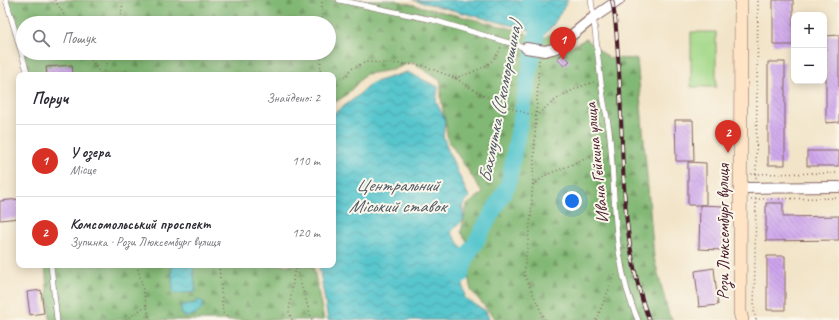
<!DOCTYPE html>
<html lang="uk">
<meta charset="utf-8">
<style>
body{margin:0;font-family:Caveat,sans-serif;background:#f7f7f7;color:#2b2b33}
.controls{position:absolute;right:12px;top:12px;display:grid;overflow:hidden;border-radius:8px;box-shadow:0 2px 10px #0003}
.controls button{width:36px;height:36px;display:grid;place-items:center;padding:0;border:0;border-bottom:1px solid #e1e1e2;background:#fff;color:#2b2b33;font:20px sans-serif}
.you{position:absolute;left:572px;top:201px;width:14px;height:14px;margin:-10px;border:3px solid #fff;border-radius:50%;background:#1a73e8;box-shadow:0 0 0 6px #1a73e833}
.badge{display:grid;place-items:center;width:26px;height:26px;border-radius:50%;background:#d93025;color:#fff;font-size:13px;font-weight:700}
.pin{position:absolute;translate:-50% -33px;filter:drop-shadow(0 1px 2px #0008)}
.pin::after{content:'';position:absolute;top:21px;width:14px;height:12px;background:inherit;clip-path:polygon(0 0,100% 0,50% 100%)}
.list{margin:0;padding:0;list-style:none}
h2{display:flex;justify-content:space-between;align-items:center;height:52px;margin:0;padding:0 16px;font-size:17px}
h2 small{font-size:13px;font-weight:400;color:#7c7c81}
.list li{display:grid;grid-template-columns:26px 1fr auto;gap:12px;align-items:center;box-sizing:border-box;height:72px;padding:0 16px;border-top:1px solid #e1e1e2}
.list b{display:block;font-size:15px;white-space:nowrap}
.list p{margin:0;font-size:13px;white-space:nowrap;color:#7c7c81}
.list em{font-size:13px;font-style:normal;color:#7c7c81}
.icon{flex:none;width:22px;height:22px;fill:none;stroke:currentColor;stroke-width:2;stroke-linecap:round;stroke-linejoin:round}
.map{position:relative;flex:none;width:839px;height:320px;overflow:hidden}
.search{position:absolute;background:#fff;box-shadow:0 2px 10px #0003;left:16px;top:16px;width:320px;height:44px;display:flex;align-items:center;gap:10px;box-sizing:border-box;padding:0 14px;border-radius:22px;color:#7c7c81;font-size:15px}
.panel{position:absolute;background:#fff;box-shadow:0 2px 10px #0003;left:16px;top:72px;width:320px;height:196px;border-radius:8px}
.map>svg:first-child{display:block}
</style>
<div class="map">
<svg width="839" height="320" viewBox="0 0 839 320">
<defs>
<pattern id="forest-firs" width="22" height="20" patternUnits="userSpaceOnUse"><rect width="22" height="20" fill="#82b874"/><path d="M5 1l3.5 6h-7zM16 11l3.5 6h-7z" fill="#6c955f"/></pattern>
<pattern id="water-waves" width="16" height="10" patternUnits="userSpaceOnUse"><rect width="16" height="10" fill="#58c6cd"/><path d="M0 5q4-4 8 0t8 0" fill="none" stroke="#4ba0a7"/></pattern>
<pattern id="building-back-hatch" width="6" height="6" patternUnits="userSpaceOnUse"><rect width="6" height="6" fill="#cea5ed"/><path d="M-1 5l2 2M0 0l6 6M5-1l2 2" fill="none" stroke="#a986c0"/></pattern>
</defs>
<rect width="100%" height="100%" fill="#fbf7ec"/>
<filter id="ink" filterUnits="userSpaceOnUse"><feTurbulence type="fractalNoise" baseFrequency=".025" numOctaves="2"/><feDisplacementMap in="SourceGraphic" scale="8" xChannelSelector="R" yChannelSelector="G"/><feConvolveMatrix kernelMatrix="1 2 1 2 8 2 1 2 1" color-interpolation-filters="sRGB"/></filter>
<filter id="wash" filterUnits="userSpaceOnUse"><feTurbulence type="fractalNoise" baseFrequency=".012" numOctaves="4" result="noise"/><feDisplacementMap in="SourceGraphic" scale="16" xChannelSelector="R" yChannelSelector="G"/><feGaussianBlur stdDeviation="0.9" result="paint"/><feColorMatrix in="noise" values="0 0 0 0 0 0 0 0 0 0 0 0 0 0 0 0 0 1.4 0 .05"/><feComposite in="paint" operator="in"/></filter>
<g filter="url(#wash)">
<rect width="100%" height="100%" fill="#f2e4c8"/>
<path fill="url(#forest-firs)" stroke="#666c50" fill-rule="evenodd" d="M8 0H394L525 32 535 44 556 30 554 55 586 39 609 58 637 59 654 258 669 315 673 320 495 319 471 290 468 275 474 252 461 232 467 205 483 193 448 140 441 98V81L412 62 392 70 366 74 345 96 333 103V75H26ZM23 23H329V53H23Z
M45 265H313L324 320H50Z"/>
<path fill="#a3d888" stroke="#767c5a" d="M691 32H716V87H691Z"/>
<path fill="url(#water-waves)" stroke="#51727c" d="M413 0H568L553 25 539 41 534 42 530 30Z
M407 72 438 87 436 102 445 119 443 136 449 153 469 197 462 206 464 219 451 232 469 259 462 277 465 298 486 311 489 320H328L319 265H333V114L354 99 372 83Z
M171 265H193L196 292 175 294 173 291Z
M197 300 202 301 204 304C200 313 194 317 184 317L181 313V305L195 303Z"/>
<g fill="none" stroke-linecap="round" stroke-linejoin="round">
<path stroke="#58c6cd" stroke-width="16" d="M460 277 467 257 508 185 537 33 538 21 529 0"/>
</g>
<g id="blocks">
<path fill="url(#building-back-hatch)" d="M773 0H793V45H773Z
M839 35V122L826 123V36Z
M563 54 570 61 564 66 557 58Z
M768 62H785V165H768Z
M72 65 73 75H47L46 67Z
M675 120H693L694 161H676Z
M807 151H839V166H807Z
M688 162 706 163V205H688Z
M19 199V218L0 220V201Z
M766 203H783V217L839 216V240L766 241Z
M700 205 723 206 722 250 699 249Z
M767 256H785V310H767Z
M714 268 718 305 699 307 695 271Z
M41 290 44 313 30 315 27 292Z"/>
</g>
</g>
<g filter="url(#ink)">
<use href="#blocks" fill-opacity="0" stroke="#856462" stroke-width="1"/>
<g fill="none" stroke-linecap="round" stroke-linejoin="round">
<g stroke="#856462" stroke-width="6">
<path id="lane" d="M6 0 28 75
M339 0 433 20 526 48
M591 0C596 32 598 64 603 96 605 110 609 124 610 138 616 199 612 263 638 320
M51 265 57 320"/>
</g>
<g stroke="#856462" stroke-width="12">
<path id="street" d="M526 48 545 51 556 48 594 17 619 0
M741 188 839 187"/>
</g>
<g stroke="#856462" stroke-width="14">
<path id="secondary" d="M741 0 740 312 742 320"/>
</g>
<path stroke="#856462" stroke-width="1.5" stroke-dasharray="1 3" stroke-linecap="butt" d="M55 0 69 23
M120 23 123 3
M322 23V0
M87 53 101 75
M539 60 531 216 524 274 545 320
M102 75 112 53
M320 75 321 53
M455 78C474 72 494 66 501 47
M333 82 346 76 351 69 366 62 421 65 455 78 482 95 519 111 536 116C556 98 569 90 594 82
M751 174 839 173
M756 178 758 0
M533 185 546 175 590 157 603 144
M751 199 839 198
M137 265 150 320
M219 265 223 313 232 320
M295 265 312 320
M126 320 147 305
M292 320 289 312 295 265
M596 320 616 272
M756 320 754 313 756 198"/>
<use href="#lane" stroke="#fff" stroke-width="5"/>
<use href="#street" stroke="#fff" stroke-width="10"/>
<use href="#secondary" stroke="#ffe4c6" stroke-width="13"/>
<g stroke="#4a1f2b" stroke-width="4">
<path id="rail" d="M612 0C617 23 617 47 619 70 624 154 619 240 649 320"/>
</g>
<use href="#rail" stroke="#fbf7ec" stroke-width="2.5" stroke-dasharray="8" stroke-linecap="butt"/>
</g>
</g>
<g text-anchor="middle" stroke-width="4" stroke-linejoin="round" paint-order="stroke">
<g font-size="17" fill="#4a1f2b" stroke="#fbf7ec">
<text transform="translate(596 163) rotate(-96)" y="6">Ивана Гейкина улица</text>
<text transform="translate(723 232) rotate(-90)" y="6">Рози Люксембург вулиця</text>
</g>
<g font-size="18" font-style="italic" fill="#4f5964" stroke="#fbf7ec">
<text transform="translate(500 102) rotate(-79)" y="6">Бахмутка (Скоморошина)</text>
<text x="397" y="191">Центральний<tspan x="397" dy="21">Міський ставок</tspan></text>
</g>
</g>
</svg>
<div class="controls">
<button>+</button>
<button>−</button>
</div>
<div class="you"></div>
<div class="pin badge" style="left:563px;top:60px">1</div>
<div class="pin badge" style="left:728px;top:153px">2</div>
<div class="search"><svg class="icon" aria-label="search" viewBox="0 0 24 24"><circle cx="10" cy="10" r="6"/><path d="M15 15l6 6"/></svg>Пошук</div>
<section class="panel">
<h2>Поруч<small>Знайдено: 2</small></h2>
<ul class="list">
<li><span class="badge">1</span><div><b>У озера</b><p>Місце</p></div><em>110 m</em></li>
<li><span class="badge">2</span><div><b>Комсомольський проспект</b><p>Зупинка · Рози Люксембург вулиця</p></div><em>120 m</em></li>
</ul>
</section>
</div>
